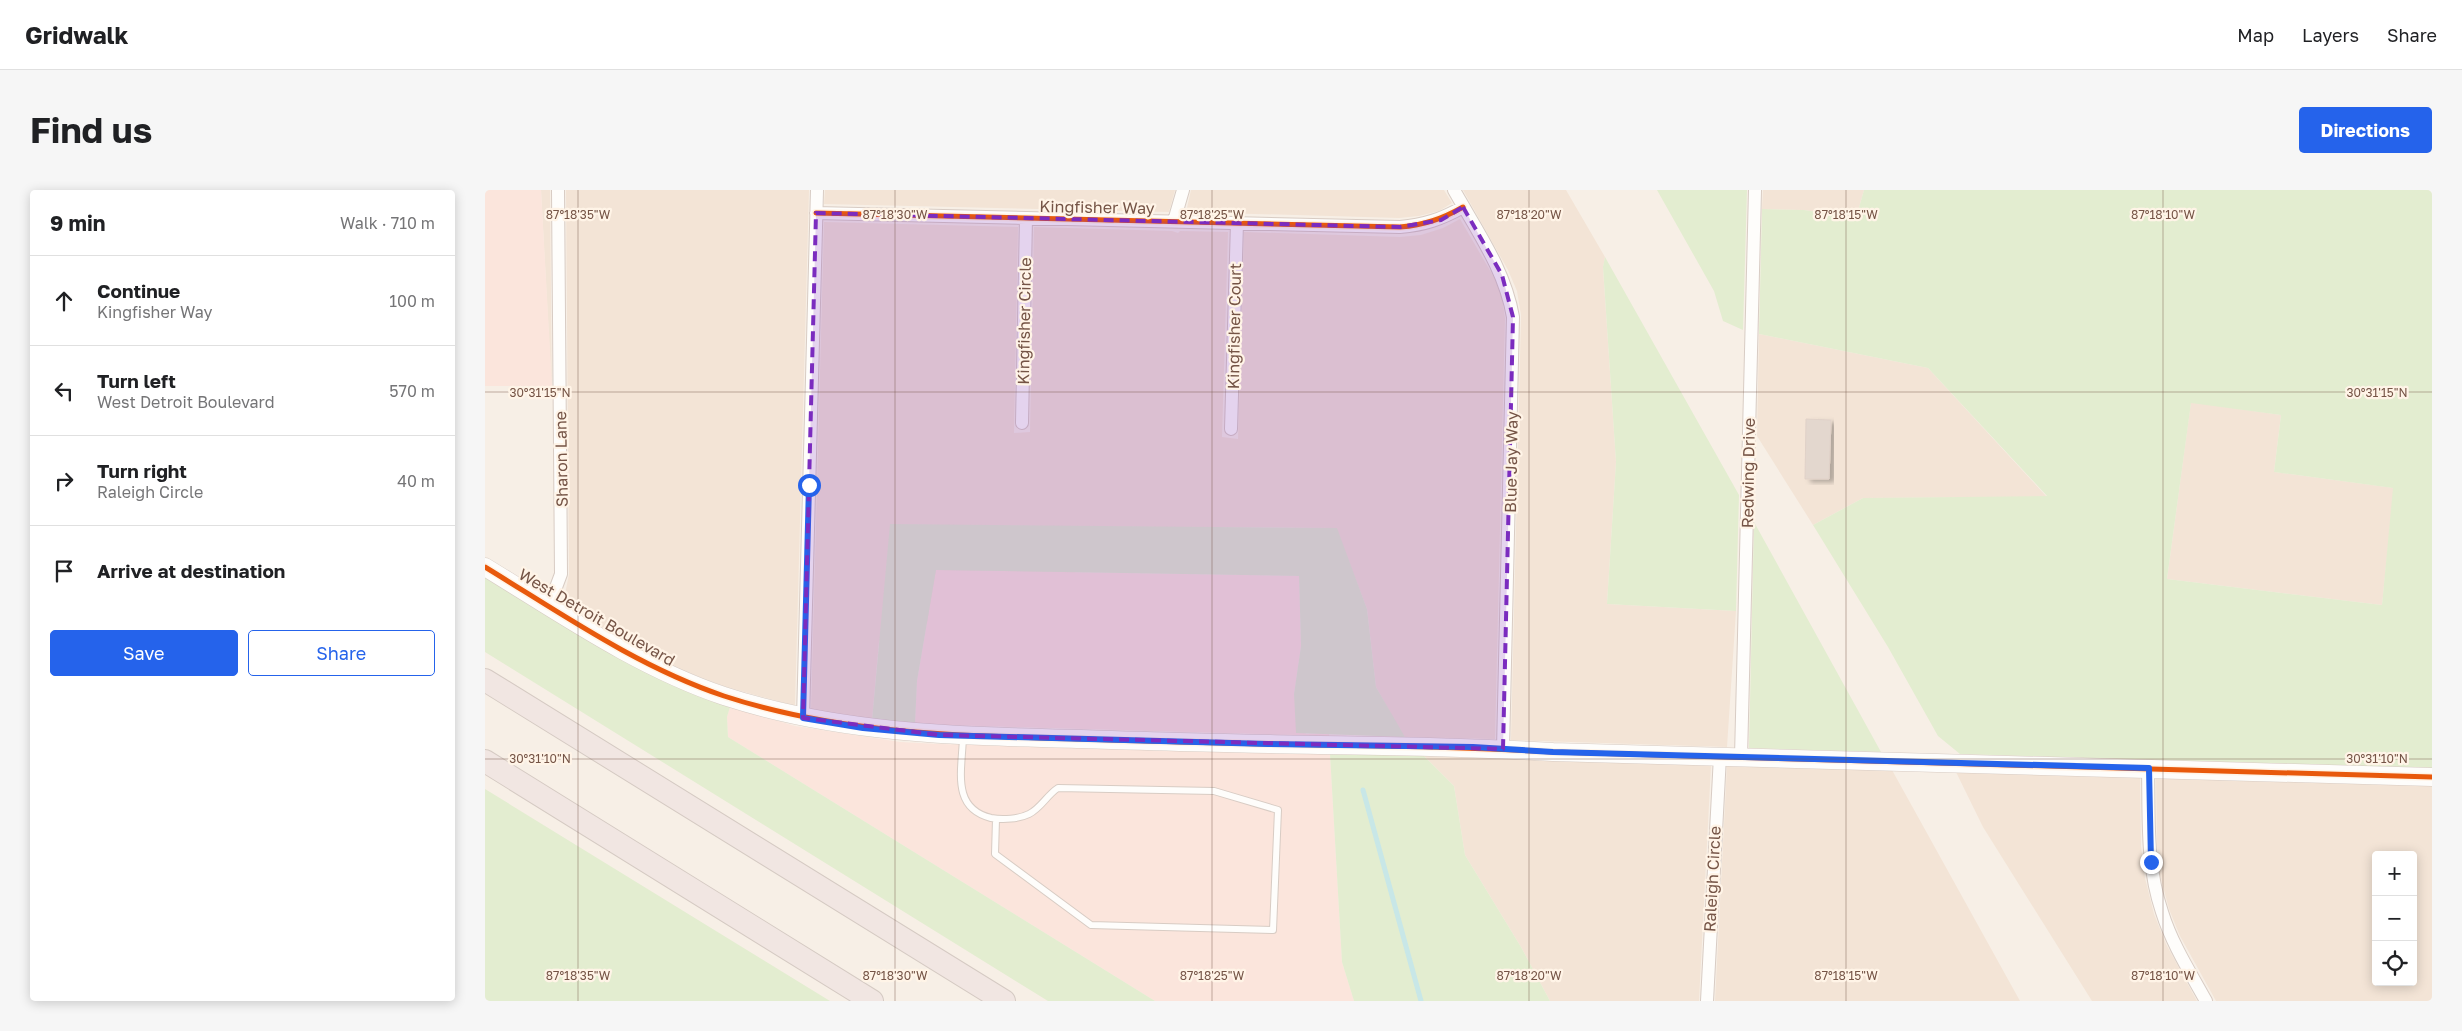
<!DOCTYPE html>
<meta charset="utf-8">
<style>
body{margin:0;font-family:"Golos Text",sans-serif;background:#f6f6f6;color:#202124}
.controls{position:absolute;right:15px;bottom:15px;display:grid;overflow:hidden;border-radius:5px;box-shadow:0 2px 12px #0003}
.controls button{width:45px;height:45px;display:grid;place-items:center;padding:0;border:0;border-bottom:1px solid #e0e0e0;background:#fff;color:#202124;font:25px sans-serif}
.stop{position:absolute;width:15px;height:15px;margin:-11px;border:4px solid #2563eb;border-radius:50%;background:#fff}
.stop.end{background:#2563eb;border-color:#fff;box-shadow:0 1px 5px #0008}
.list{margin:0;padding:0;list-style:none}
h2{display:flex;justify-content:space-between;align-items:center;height:65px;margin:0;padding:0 20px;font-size:21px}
h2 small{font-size:16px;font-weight:400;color:#757577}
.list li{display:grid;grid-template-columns:32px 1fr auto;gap:15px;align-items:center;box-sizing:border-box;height:90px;padding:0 20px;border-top:1px solid #e0e0e0}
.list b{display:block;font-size:19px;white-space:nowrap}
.list p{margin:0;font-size:16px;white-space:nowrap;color:#757577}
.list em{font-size:16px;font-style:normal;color:#757577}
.actions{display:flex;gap:10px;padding:15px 20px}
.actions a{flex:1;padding:11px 0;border:1px solid #2563eb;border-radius:5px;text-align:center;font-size:18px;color:#2563eb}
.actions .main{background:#2563eb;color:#fff}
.icon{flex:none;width:28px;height:28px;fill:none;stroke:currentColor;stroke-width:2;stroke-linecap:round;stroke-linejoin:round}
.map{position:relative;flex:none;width:1947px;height:811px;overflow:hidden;border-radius:5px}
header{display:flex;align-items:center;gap:30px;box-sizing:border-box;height:70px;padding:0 25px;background:#fff;border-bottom:1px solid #e0e0e0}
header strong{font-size:24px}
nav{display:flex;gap:28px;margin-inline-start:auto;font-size:18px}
.intro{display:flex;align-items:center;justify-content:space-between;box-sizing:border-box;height:120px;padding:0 30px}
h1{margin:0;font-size:35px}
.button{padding:12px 22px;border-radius:5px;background:#2563eb;color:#fff;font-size:18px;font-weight:700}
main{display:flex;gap:30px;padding:0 30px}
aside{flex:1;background:#fff;border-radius:5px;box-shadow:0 2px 12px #0003}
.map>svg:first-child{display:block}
</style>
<header>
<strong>Gridwalk</strong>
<nav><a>Map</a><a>Layers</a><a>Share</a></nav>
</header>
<div class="intro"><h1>Find us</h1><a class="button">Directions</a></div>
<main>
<aside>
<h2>9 min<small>Walk · 710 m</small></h2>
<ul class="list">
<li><svg class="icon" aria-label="ahead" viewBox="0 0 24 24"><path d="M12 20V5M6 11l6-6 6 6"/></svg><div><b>Continue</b><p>Kingfisher Way</p></div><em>100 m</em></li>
<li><svg class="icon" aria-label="left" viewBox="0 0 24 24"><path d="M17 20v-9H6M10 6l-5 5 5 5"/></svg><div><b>Turn left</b><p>West Detroit Boulevard</p></div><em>570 m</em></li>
<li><svg class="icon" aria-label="right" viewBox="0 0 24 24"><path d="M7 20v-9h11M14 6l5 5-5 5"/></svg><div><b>Turn right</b><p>Raleigh Circle</p></div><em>40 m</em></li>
<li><svg class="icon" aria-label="arrive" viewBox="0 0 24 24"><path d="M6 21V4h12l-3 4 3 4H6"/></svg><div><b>Arrive at destination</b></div></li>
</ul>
<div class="actions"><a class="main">Save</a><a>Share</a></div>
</aside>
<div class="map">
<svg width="1947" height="811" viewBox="0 0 1947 811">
<defs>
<filter id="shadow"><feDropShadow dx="5.5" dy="3" stdDeviation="2.5" flood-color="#0004"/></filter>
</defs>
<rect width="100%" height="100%" fill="#f7efe6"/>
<path fill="#f3e4d6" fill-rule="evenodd" d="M56 0H65L67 204Z
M81 0H324L310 516 238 496 197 480 140 451 78 414 84 384Z
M340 0H690L684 22 339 14Z
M706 0H959L967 13 954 21 934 26 914 28 701 22Z
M978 0H1081L1120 67 1118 78 1131 272 1122 414 1251 421 1242 557 1026 550 1036 125 1032 101 1023 80Z
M1278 0H1379L1371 28 1319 20 1277 19Z
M975 29 1010 89 1017 108 1020 128 1010 549 920 547 917 544 891 497 882 419 851 338 719 337 394 451 387 530 326 520 339 32 533 37 529 243 545 242 549 37 687 41 693 43 695 41 743 42 737 247 753 249 759 42 915 47 936 45 958 38Z
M1274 144 1443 178 1562 307 1378 308 1328 335 1272 246Z
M1706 212 1796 225 1789 282 1909 298 1897 415 1682 389Z
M939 566 1226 575 1214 811H1065L1036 757 980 665 969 596Z
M1242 576 1407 580 1535 811H1230Z
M1471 582 1655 587 1656 656 1660 688 1669 724 1681 754 1712 811H1607L1498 637Z
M1671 588 1947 596V811H1731L1695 746 1684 719 1675 685 1672 656ZM1891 665H1928V792H1891Z"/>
<path fill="#fbe5dc" d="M0 0H56L67 196H0Z
M451 380 814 386 816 456 809 504 821 544 844 543V546L430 534 432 491Z
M245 517 310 536 415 552 453 554 845 564 857 772 869 811H670L243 547 242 527Z"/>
<path fill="#e3edd0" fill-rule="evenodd" d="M1172 0H1262L1258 140 1238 131 1229 101Z
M1379 0H1947V578L1475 564 1453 546 1403 457 1328 335 1378 308 1562 306 1443 178 1274 144 1277 19 1319 20 1371 28ZM1706 213 1796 225 1789 282 1908 298 1897 415 1682 389Z
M1120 67 1254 305 1251 421 1122 414 1131 272 1118 77Z
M1269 332 1396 562 1264 558Z
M405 334 852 338 882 419 891 497 920 547 811 543 809 504 816 456 814 386 451 380 432 491 430 534 387 530Z
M0 388 162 483 245 517 242 527 243 547 670 811H563L0 462Z
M845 564 939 566 969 596 980 665 1036 757 1065 811H869L857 772Z
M0 599 345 811H0Z"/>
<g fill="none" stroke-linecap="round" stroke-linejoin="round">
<path stroke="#c8e7e7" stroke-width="5" d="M878 600 936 811"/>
</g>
<path fill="#e3d7ce" stroke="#e0d1c8" filter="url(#shadow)" d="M1321 229 1346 230 1344 289H1320Z"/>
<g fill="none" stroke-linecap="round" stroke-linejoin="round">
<g stroke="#d8ccc4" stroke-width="8">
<path id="lane" d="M478 547C477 580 466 618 506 628 518 630 534 629 544 624 556 618 562 605 573 598L729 601 793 620 788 740 606 735 510 664 511 629"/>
</g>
<g stroke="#d8ccc4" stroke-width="14">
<path id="street" d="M969 0C992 41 1020 80 1028 127L1018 559
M331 23 915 37C939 35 957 29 978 17
M689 31 698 0
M537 233 541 28
M746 239 752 33
M64 416 76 384 73 0
M318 528 332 0
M1256 567 1270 0
M1663 578C1664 627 1661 675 1677 722 1687 754 1705 782 1721 811
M1222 811 1235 566"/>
</g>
<g stroke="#d7cbc3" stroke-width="19">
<path id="secondary" d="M0 377C77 424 153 477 239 506 355 544 475 546 596 549 659 551 722 553 785 554 879 556 974 556 1068 562L1947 587"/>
</g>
<g stroke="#d5cac3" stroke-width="24">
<path id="highway" d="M0 490 519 811
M0 571 387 811"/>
</g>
<use href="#lane" stroke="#fefdfb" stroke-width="6"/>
<use href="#street" stroke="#fefdfb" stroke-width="12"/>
<use href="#secondary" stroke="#fefdfb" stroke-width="18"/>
<use href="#highway" stroke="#f1e6e2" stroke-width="22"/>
<g stroke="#fff4e7" stroke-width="8">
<path id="cycleway" d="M331 23 915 37C939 35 957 29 978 17
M0 377C77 424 153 477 239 506 355 544 475 546 596 549 659 551 722 553 785 554 879 556 974 556 1068 562L1947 587"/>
</g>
<use href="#cycleway" stroke="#e8590c" stroke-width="5"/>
</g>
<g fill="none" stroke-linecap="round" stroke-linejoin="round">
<path stroke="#2563eb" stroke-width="6" d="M324 295 318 528 378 538 454 545 783 554 988 557 1068 562 1664 578 1666 672"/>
</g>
<path fill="#7b2cbf" fill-opacity="0.2" stroke="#7b2cbf" stroke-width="4" stroke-dasharray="10 6" stroke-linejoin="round" d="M978 17 1017 85 1028 127 1018 559 454 545 318 528 331 23 915 37 956 30Z"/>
<path fill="none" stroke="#755446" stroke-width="1" stroke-opacity="0.45" d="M93 0V811M410 0V811M727 0V811M1044 0V811M1361 0V811M1678 0V811M0 202H1947M0 569H1947"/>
<g text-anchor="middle" stroke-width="4.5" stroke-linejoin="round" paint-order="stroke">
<g font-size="16" fill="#755446" stroke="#fff4e7">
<text transform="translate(612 17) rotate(1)" y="6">Kingfisher Way</text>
<text transform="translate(539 131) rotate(-89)" y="6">Kingfisher Circle</text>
<text transform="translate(749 136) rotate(-89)" y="6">Kingfisher Court</text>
<text transform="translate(76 269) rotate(-91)" y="6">Sharon Lane</text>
<text transform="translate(1026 272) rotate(-89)" y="6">Blue Jay Way</text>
<text transform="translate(1263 283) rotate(-89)" y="6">Redwing Drive</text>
<text transform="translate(112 427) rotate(30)" y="6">West Detroit Boulevard</text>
<text transform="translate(1227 689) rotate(-87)" y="6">Raleigh Circle</text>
</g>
</g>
<g font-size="12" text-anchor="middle" fill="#755446" stroke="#fff4e7" stroke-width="4.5" stroke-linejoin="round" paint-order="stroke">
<text x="93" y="29">87°18'35"W</text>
<text x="410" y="29">87°18'30"W</text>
<text x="727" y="29">87°18'25"W</text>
<text x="1044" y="29">87°18'20"W</text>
<text x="1361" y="29">87°18'15"W</text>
<text x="1678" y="29">87°18'10"W</text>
<text x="55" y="207">30°31'15"N</text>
<text x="1892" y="207">30°31'15"N</text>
<text x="55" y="573">30°31'10"N</text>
<text x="1892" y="573">30°31'10"N</text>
<text x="93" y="790">87°18'35"W</text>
<text x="410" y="790">87°18'30"W</text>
<text x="727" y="790">87°18'25"W</text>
<text x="1044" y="790">87°18'20"W</text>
<text x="1361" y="790">87°18'15"W</text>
<text x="1678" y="790">87°18'10"W</text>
</g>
</svg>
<div class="controls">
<button>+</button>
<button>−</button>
<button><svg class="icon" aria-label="locate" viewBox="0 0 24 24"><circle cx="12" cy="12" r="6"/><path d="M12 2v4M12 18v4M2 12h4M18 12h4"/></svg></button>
</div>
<div class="stop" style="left:324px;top:295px"></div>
<div class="stop end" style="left:1666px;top:672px"></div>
</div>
</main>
